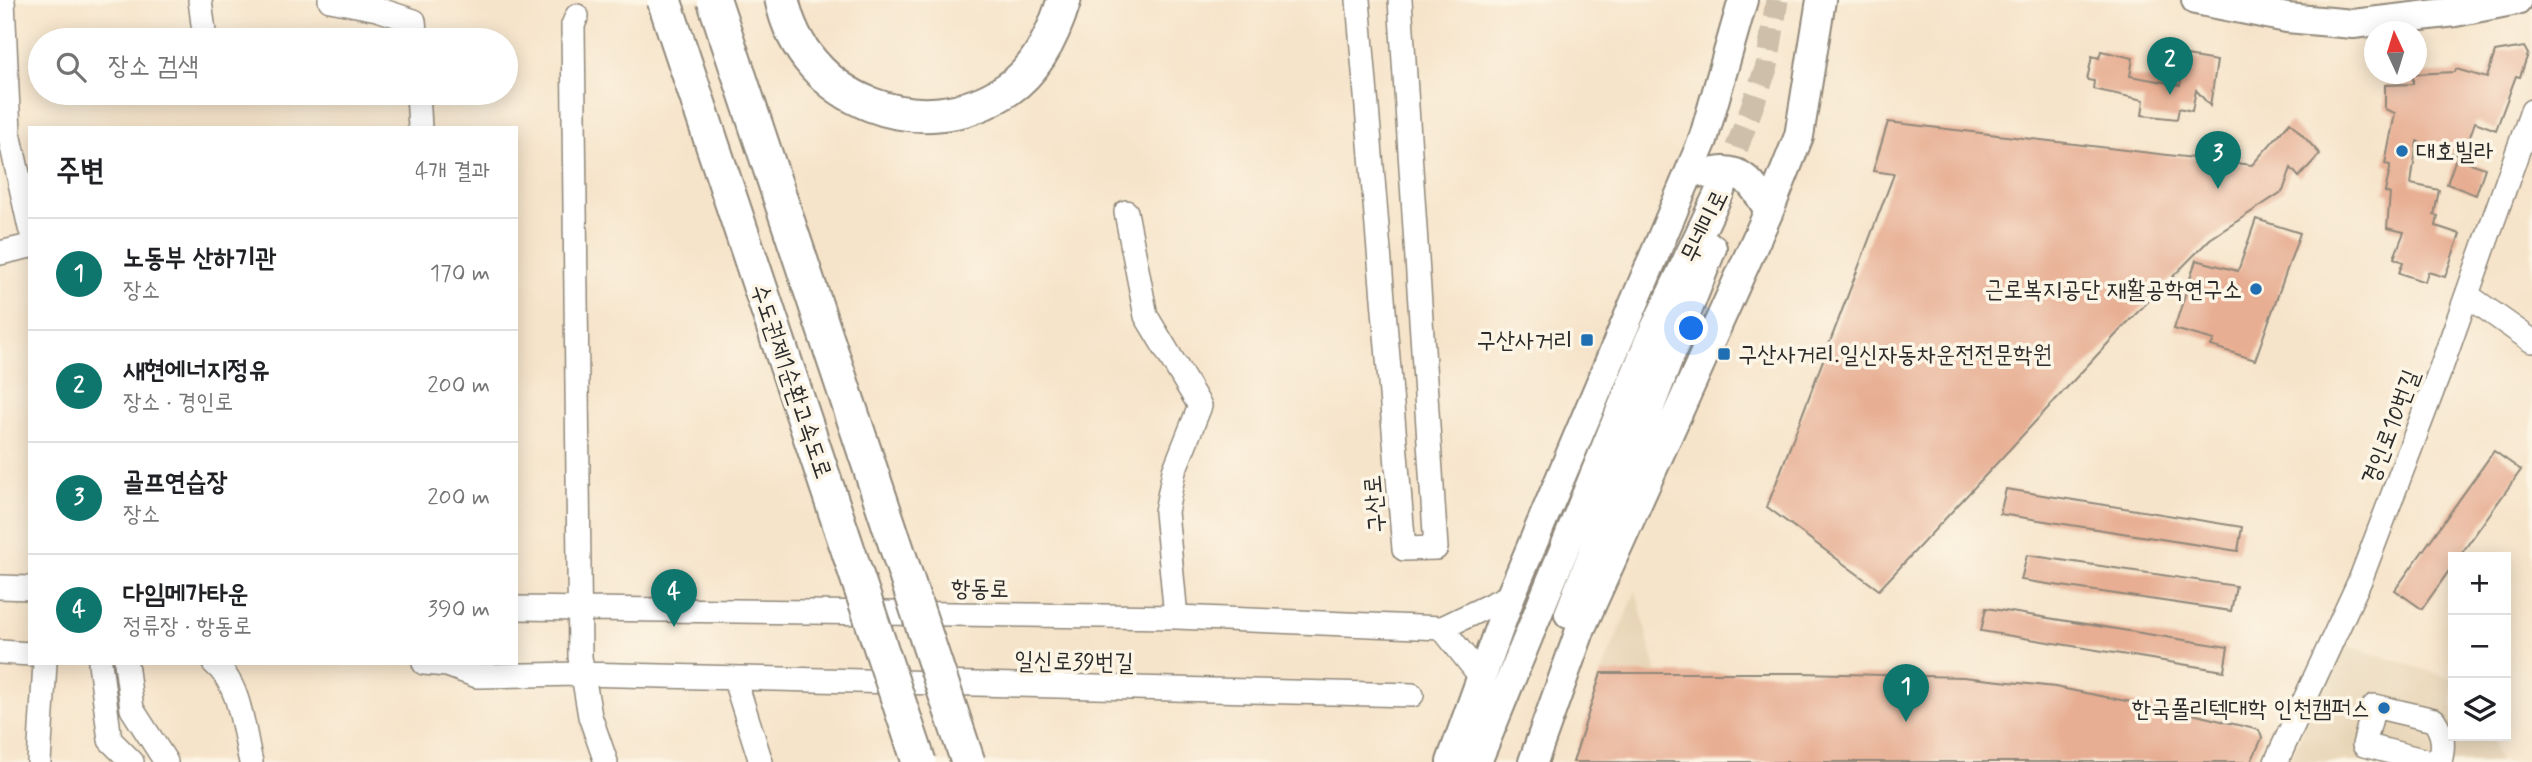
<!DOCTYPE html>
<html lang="ko">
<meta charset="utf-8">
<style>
body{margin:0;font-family:Mynerve,"Poor Story",sans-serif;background:#f2f2f2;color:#202124}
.controls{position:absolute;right:21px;bottom:21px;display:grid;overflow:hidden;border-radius:0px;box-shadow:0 4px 18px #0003}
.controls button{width:63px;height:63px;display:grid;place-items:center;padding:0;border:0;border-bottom:2px solid #e0e0e0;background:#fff;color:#202124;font:35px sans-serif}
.compass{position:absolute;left:2364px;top:21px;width:63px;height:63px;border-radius:50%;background:#fff;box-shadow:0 4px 18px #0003;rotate:356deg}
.you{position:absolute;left:1692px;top:329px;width:24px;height:24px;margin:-18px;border:5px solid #fff;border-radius:50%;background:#1a73e8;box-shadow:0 0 0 10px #1a73e833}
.badge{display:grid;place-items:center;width:46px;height:46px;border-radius:50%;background:#0f766e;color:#fff;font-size:23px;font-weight:700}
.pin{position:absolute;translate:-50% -58px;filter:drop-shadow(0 2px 4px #0008)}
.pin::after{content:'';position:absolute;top:37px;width:24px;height:21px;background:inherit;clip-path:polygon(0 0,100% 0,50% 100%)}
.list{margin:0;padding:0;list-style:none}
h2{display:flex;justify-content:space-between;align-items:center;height:91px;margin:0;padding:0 28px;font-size:30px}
h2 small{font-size:23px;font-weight:400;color:#757577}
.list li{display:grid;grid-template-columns:46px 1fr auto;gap:21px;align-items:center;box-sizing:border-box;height:112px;padding:0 28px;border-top:2px solid #e0e0e0}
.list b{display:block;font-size:26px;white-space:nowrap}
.list p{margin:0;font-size:23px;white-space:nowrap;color:#757577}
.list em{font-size:23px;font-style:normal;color:#757577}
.icon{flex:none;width:38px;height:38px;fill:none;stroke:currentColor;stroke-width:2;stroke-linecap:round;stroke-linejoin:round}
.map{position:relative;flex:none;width:2532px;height:762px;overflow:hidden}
.search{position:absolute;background:#fff;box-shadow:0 4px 18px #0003;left:28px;top:28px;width:490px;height:77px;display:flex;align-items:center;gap:18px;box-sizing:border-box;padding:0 24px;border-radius:38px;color:#757577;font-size:26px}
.panel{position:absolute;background:#fff;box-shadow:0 4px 18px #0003;left:28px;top:126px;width:490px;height:539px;border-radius:0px}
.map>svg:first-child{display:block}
</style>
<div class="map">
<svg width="2532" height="762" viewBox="0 0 2532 762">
<rect width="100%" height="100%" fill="#fcf5e5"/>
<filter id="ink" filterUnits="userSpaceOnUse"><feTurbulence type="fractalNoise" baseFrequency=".0143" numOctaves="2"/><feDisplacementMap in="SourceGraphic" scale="14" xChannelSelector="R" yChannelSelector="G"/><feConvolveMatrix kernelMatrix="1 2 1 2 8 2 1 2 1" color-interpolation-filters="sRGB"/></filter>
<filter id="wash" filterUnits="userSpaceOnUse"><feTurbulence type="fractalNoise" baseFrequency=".00686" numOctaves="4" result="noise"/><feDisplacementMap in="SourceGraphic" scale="28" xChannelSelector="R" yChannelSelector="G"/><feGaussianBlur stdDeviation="1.57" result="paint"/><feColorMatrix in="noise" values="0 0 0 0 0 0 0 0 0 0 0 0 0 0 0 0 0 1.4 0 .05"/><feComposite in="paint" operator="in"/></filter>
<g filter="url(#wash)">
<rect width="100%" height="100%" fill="#f6e4ca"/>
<path fill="#e8d5b7" d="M1636 591 1657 675 1601 673Z
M2343 644 2453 679V736H2492L2499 762H2289Z"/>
<g id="blocks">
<path fill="#e7ae93" d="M2524 47 2528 54 2520 77 2516 76 2496 130 2475 122 2463 157 2417 141 2411 184 2439 190 2434 215 2438 216 2436 226 2460 234 2445 277 2428 272 2425 282 2399 273 2403 262 2394 258 2404 232 2387 228 2390 194 2385 192 2390 169V165L2385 164 2395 113 2385 109V85L2413 84V74L2455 72 2456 69 2487 78 2495 52Z
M2101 51 2133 58 2130 76 2180 85 2186 56 2217 61 2210 106 2196 90 2192 111 2179 108 2177 119 2142 115 2144 100 2093 89 2094 81 2087 80 2092 56 2099 58Z
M1888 122 2252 165 2290 122 2320 154 2299 177 2291 168 2283 191 2210 239 2125 325 1879 590 1767 507 1894 174 1873 171Z
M2456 158 2485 168 2476 195 2447 184Z
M2256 219 2300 233 2255 360 2211 346 2214 340 2174 329 2196 260 2238 271Z
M2494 451 2521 470 2459 557H2453V565L2422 609 2395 590Z
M2006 489 2242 527 2238 551 2000 514Z
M2027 555 2236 586 2231 611 2021 580Z
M1986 608 2228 647 2224 671 1981 631Z
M1601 673H1802L1963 677 2055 687 2192 714 2259 730 2262 738 2251 762H1573Z"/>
</g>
</g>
<g filter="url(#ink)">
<use href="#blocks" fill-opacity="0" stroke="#90887a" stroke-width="2"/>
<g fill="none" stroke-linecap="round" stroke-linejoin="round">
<path stroke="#cdbfaa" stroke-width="23" stroke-dasharray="23 11" stroke-linecap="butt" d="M1725 180 1767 66 1777 0"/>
<g stroke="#90887a" stroke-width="26">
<path id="minor" d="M3 0 9 133 30 228
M200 0 205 40
M330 0 377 9 414 21 416 40
M1358 0 1404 549 1436 548 1400 0
M577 16 573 25 580 657 590 716 606 762
M418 93 420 128
M1126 212 1146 316 1200 406 1174 471 1166 512 1176 617
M0 253 30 246
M2467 295 2532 341
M0 587 30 588
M516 608 1176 617 1442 628 1511 595
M1442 628 1481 677
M0 652 30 654
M100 663 110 740 132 762
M126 663 132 709 166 762
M214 663C241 685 243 730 251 762
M424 663 447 665 477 676 581 674 1412 695
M735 680 761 762
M39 762 45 663
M2276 762 2361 578 2441 368 2532 111
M2430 762 2364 745 2374 706 2434 720C2444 735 2444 745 2440 762"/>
</g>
<g stroke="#90887a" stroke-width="32">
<path id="major" d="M2196 0 2287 18 2353 24 2455 12 2517 0
M1708 174C1741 163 1754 185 1769 211
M1569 614 1712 248
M1451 762 1511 595 1703 140 1743 0
M1477 762 1650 339 1725 180
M1533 762 1581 628 1769 211 1799 136 1821 0"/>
</g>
<g stroke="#90887a" stroke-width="37">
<path id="highway" d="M782 0C803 102 923 147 1008 89 1038 69 1054 33 1064 0"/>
</g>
<use href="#minor" stroke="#fff" stroke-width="23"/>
<use href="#major" stroke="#fff" stroke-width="28"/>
<use href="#highway" stroke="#fff" stroke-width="33"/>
<g stroke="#90887a" stroke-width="37" stroke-linecap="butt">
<path id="highway-bridge" d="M664 0 919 762
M714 0 968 762"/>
</g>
<use href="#highway-bridge" stroke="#fff" stroke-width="33"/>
</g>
</g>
<g fill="#1f6fb2" stroke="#fcf5e5" stroke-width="2.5">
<circle cx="2402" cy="151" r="7"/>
<circle cx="2256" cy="289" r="7"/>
<rect x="1580" y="333" width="14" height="14" rx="3.5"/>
<rect x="1717" y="347" width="14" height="14" rx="3.5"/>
<circle cx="2384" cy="708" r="7"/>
</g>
<g text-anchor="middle" stroke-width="7" stroke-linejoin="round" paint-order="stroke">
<g font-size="24" fill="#2b2b2b" stroke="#fcf5e5" text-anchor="end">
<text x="2416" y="159" text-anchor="start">대호빌라</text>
<text x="2242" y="297">근로복지공단 재활공학연구소</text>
<text x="1573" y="348">구산사거리</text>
<text x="1738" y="362" text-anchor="start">구산사거리.일신자동차운전전문학원</text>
<text x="2370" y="716">한국폴리텍대학 인천캠퍼스</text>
</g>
<g font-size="24" fill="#2b2b2b" stroke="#fcf5e5">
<text transform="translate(1704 226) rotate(-64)" y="8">무네미로</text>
<text transform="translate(792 381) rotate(71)" y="8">수도권제1순환고속도로</text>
<text transform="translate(2390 427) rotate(-69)" y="8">경인로10번길</text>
<text transform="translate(1374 504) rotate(-95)" y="8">구산로</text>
<text transform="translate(980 588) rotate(1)" y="8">항동로</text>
<text transform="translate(1074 661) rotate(1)" y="8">일신로39번길</text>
</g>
</g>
</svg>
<div class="controls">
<button>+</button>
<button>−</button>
<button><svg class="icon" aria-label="layers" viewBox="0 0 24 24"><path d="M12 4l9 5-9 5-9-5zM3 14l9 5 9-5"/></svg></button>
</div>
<svg class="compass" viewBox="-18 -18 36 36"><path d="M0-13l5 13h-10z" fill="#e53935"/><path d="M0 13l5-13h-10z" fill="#757577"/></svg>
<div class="you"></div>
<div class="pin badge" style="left:1906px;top:722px">1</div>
<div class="pin badge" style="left:2170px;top:95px">2</div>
<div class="pin badge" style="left:2218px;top:189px">3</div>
<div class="pin badge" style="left:674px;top:627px">4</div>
<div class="search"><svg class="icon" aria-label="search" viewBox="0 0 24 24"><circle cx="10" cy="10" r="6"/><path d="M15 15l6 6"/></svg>장소 검색</div>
<section class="panel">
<h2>주변<small>4개 결과</small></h2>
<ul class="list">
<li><span class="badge">1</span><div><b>노동부 산하기관</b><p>장소</p></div><em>170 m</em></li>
<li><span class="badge">2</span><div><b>새현에너지정유</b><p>장소 · 경인로</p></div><em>200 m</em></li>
<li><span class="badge">3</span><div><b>골프연습장</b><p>장소</p></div><em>200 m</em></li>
<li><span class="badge">4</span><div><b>다임메가타운</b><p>정류장 · 항동로</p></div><em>390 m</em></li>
</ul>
</section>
</div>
